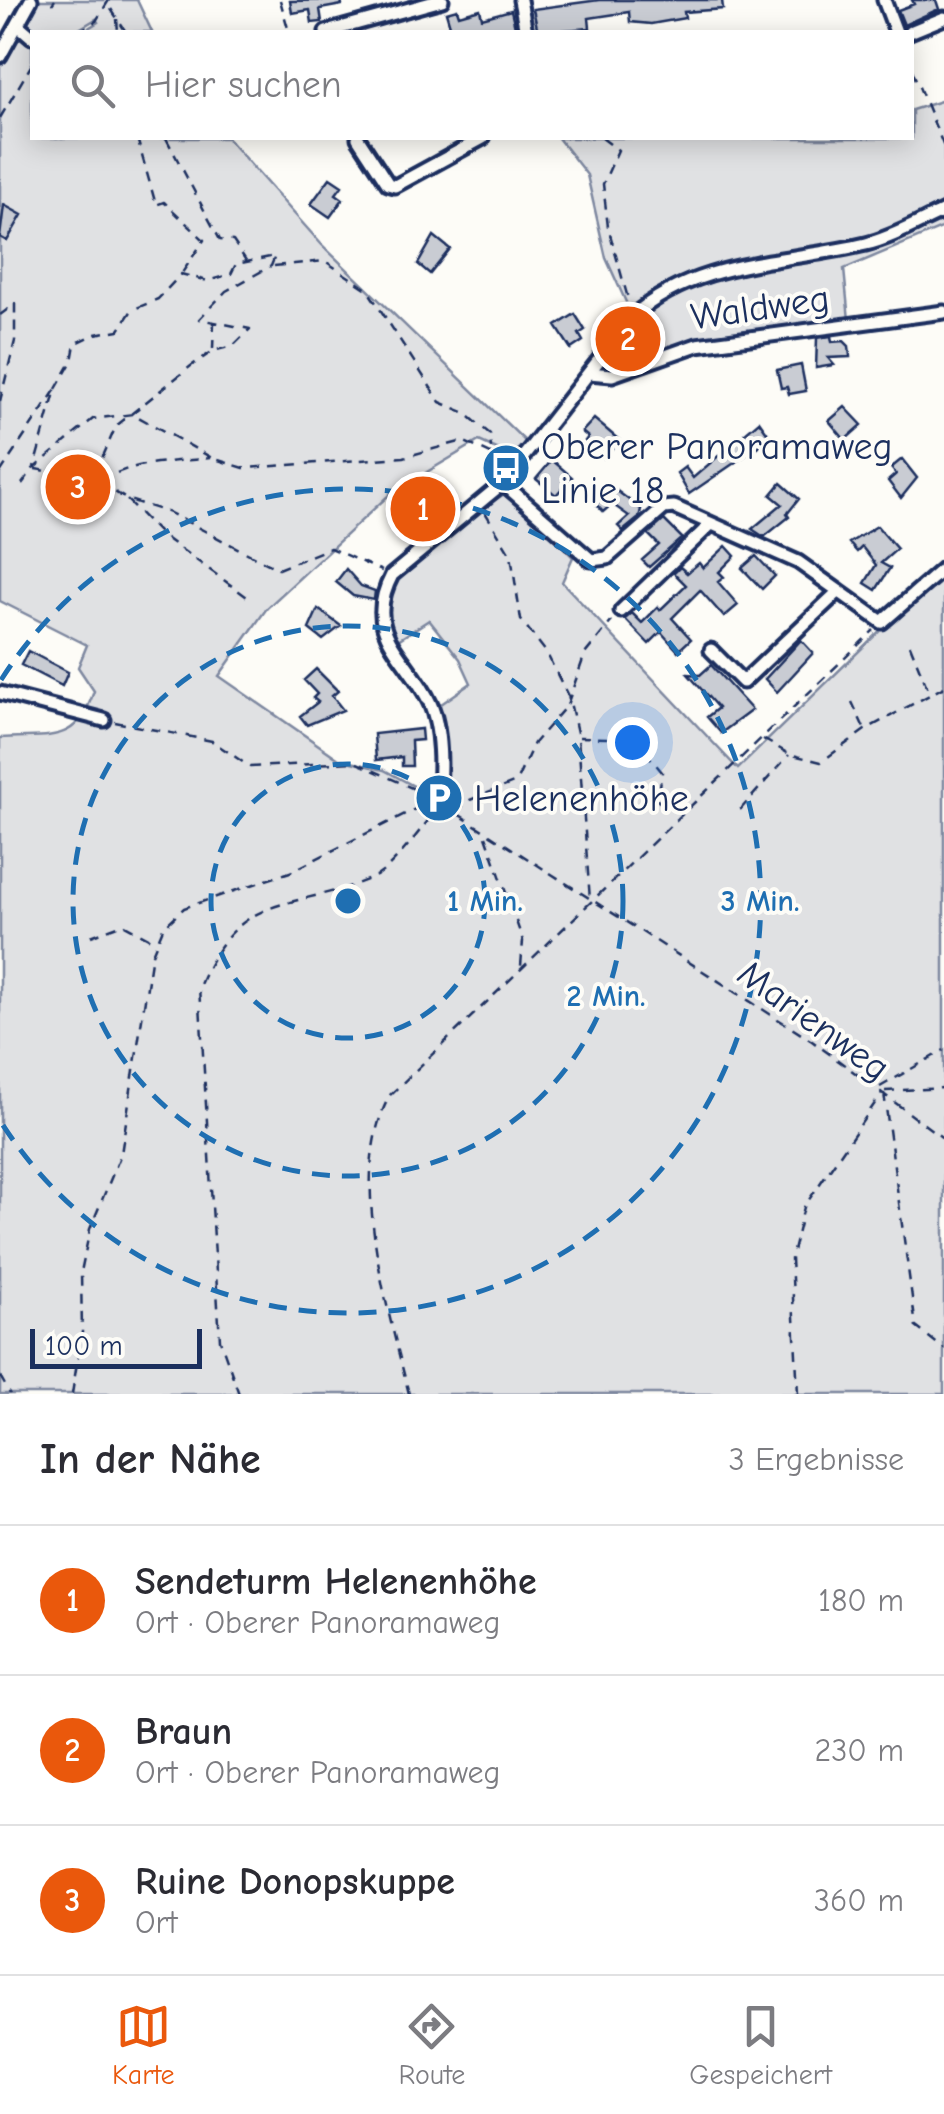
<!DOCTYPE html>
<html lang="de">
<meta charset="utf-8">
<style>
body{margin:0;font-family:"Comic Neue",sans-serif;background:#f7f7f7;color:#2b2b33}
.scale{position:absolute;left:30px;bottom:25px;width:172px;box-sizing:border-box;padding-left:10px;border:5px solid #1b2f5e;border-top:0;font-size:28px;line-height:35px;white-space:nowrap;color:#1b2f5e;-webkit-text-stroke:8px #fdfcf7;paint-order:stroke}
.you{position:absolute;left:632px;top:742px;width:35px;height:35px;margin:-25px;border:8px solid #fff;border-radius:50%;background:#1a73e8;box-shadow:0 0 0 15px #1a73e833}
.badge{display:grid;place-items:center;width:65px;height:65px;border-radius:50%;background:#ea580c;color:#fff;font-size:32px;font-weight:700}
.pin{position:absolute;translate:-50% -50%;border:5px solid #fff;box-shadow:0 2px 10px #0006}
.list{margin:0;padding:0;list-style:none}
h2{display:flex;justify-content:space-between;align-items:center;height:130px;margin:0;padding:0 40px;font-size:42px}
h2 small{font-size:32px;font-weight:400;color:#7c7c81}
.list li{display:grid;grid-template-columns:65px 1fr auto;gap:30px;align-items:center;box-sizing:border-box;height:150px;padding:0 40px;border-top:2px solid #e1e1e2}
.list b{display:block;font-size:38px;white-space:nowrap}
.list p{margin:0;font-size:32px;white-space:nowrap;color:#7c7c81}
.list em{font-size:32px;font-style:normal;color:#7c7c81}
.icon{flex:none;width:55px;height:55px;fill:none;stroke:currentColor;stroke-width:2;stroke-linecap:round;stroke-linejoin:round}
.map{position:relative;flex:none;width:944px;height:1394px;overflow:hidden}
.search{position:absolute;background:#fff;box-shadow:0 5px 25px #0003;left:30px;right:30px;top:30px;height:110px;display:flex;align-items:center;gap:25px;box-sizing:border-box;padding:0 35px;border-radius:0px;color:#7c7c81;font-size:38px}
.sheet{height:580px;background:#fff}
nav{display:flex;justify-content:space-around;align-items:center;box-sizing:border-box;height:140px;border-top:2px solid #e1e1e2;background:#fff;font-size:28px;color:#7c7c81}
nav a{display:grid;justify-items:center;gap:5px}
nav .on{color:#ea580c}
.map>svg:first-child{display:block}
</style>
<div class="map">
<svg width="944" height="1394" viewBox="0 0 944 1394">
<rect width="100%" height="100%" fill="#fdfcf7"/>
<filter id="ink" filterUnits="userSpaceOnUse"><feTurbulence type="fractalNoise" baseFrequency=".01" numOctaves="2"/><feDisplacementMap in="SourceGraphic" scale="20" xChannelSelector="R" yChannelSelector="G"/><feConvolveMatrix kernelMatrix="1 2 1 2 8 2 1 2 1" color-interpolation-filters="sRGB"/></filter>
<g filter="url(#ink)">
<path fill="#e0e1e3" stroke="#7e88a0" stroke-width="2.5" d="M36 0H137L152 32H82L98 22 96 19 74 32H34L24 18Z
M21 34 32 44V138H227L322 245 526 442 516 451H501L479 441 390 494 267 608 219 676 339 759 384 770 425 792 422 802 445 815 458 802 444 778 434 709 471 683 460 659 429 620 395 642C390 630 384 618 386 604 395 553 469 519 507 492L573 557 562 582 738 769 896 615 944 575V1394H0V738C51 734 76 746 94 691L78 667 87 645 0 601V37Z
M944 100V227L844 269 849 320 686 343 611 371 605 363 635 322 606 258 587 175 558 138H912V110Z"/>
<path fill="#c9ccd3" stroke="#1b2f5e" stroke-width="2.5" d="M341 0 342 5 320 9 322 22 312 23 310 10 292 13 290 1Z
M599 0H722L723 9 684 12 685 18 651 24 630 22 629 12 589 18 590 28 538 32 533 9Z
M912 0H936L939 9 904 25 898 10 914 4Z
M457 9 459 15 480 9 482 18 511 10 516 31 452 32 446 12Z
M330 178 342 186 336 194 343 199 330 217 311 204Z
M4 205 22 215 7 241 0 237Z
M434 236 450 249 430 274 418 264Z
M575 314 585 330 579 334 583 341 571 349 556 326Z
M831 336 832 342 844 341 849 346 850 357 828 358 834 365 816 368 817 338Z
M801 365 806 391 789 394 787 387 781 388 777 370Z
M845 407 862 425 845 440 829 421Z
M594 419 619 440 604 458 585 441 588 437 582 432Z
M759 421 771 438 689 494 677 473 685 467 693 478Z
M902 459 917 478 901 498 888 481 896 474 891 468Z
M552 460 572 477 556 495 536 479Z
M781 483 799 499 787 514 789 517 764 537 752 529 782 504 771 495Z
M613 488 641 509 639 518 623 531 618 526 629 516 612 504 603 512 596 504Z
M664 520 682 538 649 567 642 560 659 545 648 534Z
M877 526 897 549 881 563 890 568 876 590 865 583 876 565 862 547 857 552 849 543Z
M726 546 735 556 719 572 724 577 718 582 738 605 724 617 700 590 672 618 691 639 678 651 661 632 649 644 625 619 632 613 642 623 658 607 660 610 686 585 674 573 680 567 687 573 699 563 703 568Z
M756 556 775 576 762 589 742 568Z
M346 569 361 586 375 591 374 600 353 596 336 582Z
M318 609 341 626 323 640 309 629Z
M801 640 813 653 777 692 765 679Z
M28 651 68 672 62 686 21 665Z
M711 665 752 710 721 733 707 717 718 708 688 674 700 675Z
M316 669 338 691 332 696 343 710 307 725 300 716 318 702 313 698 317 694 304 680Z
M421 729 422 740 411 741 412 766H402V757L376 760 374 734Z"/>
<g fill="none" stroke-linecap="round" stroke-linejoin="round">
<g stroke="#1b2f5e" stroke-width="19">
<path id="minor" d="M520 0 526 32
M884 0 896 32
M18 25 32 37
M326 32 442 0
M910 32 944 18
M0 56 31 0
M358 138 388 184 395 186 483 138
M589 373 612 375 697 345 944 312
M503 483 591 560 607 558 664 508 674 507 798 562 882 622 944 568
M621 611 711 524
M711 650 743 682 839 591
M0 693 104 720
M437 798C442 773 441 727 430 703 408 655 361 634 392 575L503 483 633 316C697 259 786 263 866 244 892 238 919 222 944 211"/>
</g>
<path stroke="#1b2f5e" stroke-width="2.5" stroke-dasharray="10 8" stroke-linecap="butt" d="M280 0 289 32
M52 4 55 0
M111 9 126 32
M117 19 118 32
M78 32 96 21 109 0
M912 70 944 147
M0 118 32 64
M137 138 156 205 164 202 204 240 182 273
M166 138 220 240 233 241 247 262
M602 138 618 150 603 184 608 227 629 302
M274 266 325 261 367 289 440 402 464 412 490 434 491 449
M0 315 15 304V341L0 401
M213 349 214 322
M56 389 72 361 75 344 95 334 119 330 132 310 158 299 181 274 208 281 231 274 236 264 275 256 271 266 226 291 199 319 250 329 233 346 213 351 191 366 116 426 98 468 99 483
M35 469C57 471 64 481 75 498L94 487
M0 473 56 389 34 467
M100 483 126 499 170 513 278 569 330 548 382 571
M22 484 33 469 93 419 133 414 212 458 244 468 404 457 463 441 501 459
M93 498C103 459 177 463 210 458
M127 500 160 534 250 599
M485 512 511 555 521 620 546 652 569 698 578 737 590 900
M910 645 929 692
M852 702 864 728
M115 722 212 741 250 767 355 762 425 794
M579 737 635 739 662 772 658 801 670 809 689 807
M763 739 789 754 821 762 865 730 944 687
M444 805 812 1041 944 1139
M740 810 789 755
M456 812 470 800 516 782 534 743 567 705 585 654 612 621
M486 836 523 941 521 966
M91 936 123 924 154 941
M880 1087 944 1050
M885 1091 944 1088
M884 1093 916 1327 944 1349
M0 1376 10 1394
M72 1394 82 1332 81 1272 90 1229 121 1154 152 954 163 928 184 908 290 872 427 803
M239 1394 220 1340 199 987C240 886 293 913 374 877 392 870 423 825 438 809
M409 1394C388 1309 346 1174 390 1095L874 630
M798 1394 791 1259 804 1207 882 1093"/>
<use href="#minor" stroke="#fdfcf7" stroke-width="11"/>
</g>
</g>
<g fill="none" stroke="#1f6fb2" stroke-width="5" stroke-dasharray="18 12">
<circle cx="348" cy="901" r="137"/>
<circle cx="348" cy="901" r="275"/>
<path d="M1 680A412 412 0 1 1 1 1122"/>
</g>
<defs>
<g id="bus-disc" transform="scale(2.5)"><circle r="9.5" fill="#1f6fb2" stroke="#fdfcf7"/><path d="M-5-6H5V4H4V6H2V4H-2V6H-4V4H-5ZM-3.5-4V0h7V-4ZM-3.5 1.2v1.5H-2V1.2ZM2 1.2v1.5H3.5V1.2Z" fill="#fff"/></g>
<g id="parking-disc" transform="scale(2.5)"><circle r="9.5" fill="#1f6fb2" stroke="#fdfcf7"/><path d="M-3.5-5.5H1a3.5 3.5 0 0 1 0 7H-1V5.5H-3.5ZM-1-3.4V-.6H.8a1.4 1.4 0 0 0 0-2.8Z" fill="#fff"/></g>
</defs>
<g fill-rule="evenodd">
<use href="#bus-disc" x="506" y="468"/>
<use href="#parking-disc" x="439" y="798"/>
</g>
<g text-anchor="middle" stroke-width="8" stroke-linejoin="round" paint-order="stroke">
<g font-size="38" fill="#1b2f5e" stroke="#fdfcf7">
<text transform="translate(760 307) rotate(-8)" y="13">Waldweg</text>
<text transform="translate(814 1020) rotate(36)" y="13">Marienweg</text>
</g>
<g font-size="38" fill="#1b2f5e" stroke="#fdfcf7" text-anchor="start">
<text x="541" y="459">Oberer Panoramaweg<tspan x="541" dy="44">Linie 18</tspan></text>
<text x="474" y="811">Helenenhöhe</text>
</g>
</g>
<circle cx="348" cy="901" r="15" fill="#1f6fb2" stroke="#fdfcf7" stroke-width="5"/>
<g font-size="30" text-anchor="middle" font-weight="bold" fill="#1f6fb2" stroke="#fdfcf7" stroke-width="8" stroke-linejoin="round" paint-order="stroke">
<text x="485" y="911">1 Min.</text>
<text x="760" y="911">3 Min.</text>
<text x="606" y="1006">2 Min.</text>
</g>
</svg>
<div class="scale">100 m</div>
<div class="you"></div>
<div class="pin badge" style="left:423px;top:509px">1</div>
<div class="pin badge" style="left:628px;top:339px">2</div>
<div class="pin badge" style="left:78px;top:487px">3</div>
<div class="search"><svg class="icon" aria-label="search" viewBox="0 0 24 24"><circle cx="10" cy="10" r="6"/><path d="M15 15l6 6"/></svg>Hier suchen</div>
</div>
<section class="sheet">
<h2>In der Nähe<small>3 Ergebnisse</small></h2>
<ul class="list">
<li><span class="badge">1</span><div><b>Sendeturm Helenenhöhe</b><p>Ort · Oberer Panoramaweg</p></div><em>180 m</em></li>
<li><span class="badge">2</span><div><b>Braun</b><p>Ort · Oberer Panoramaweg</p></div><em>230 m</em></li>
<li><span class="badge">3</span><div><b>Ruine Donopskuppe</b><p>Ort</p></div><em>360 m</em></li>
</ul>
</section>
<nav>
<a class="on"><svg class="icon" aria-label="map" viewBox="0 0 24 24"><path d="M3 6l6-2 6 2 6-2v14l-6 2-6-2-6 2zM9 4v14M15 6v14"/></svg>Karte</a>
<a><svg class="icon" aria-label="directions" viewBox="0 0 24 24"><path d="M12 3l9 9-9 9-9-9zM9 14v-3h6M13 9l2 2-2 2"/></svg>Route</a>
<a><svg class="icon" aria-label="saved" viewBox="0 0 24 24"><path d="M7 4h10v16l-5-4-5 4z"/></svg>Gespeichert</a>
</nav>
